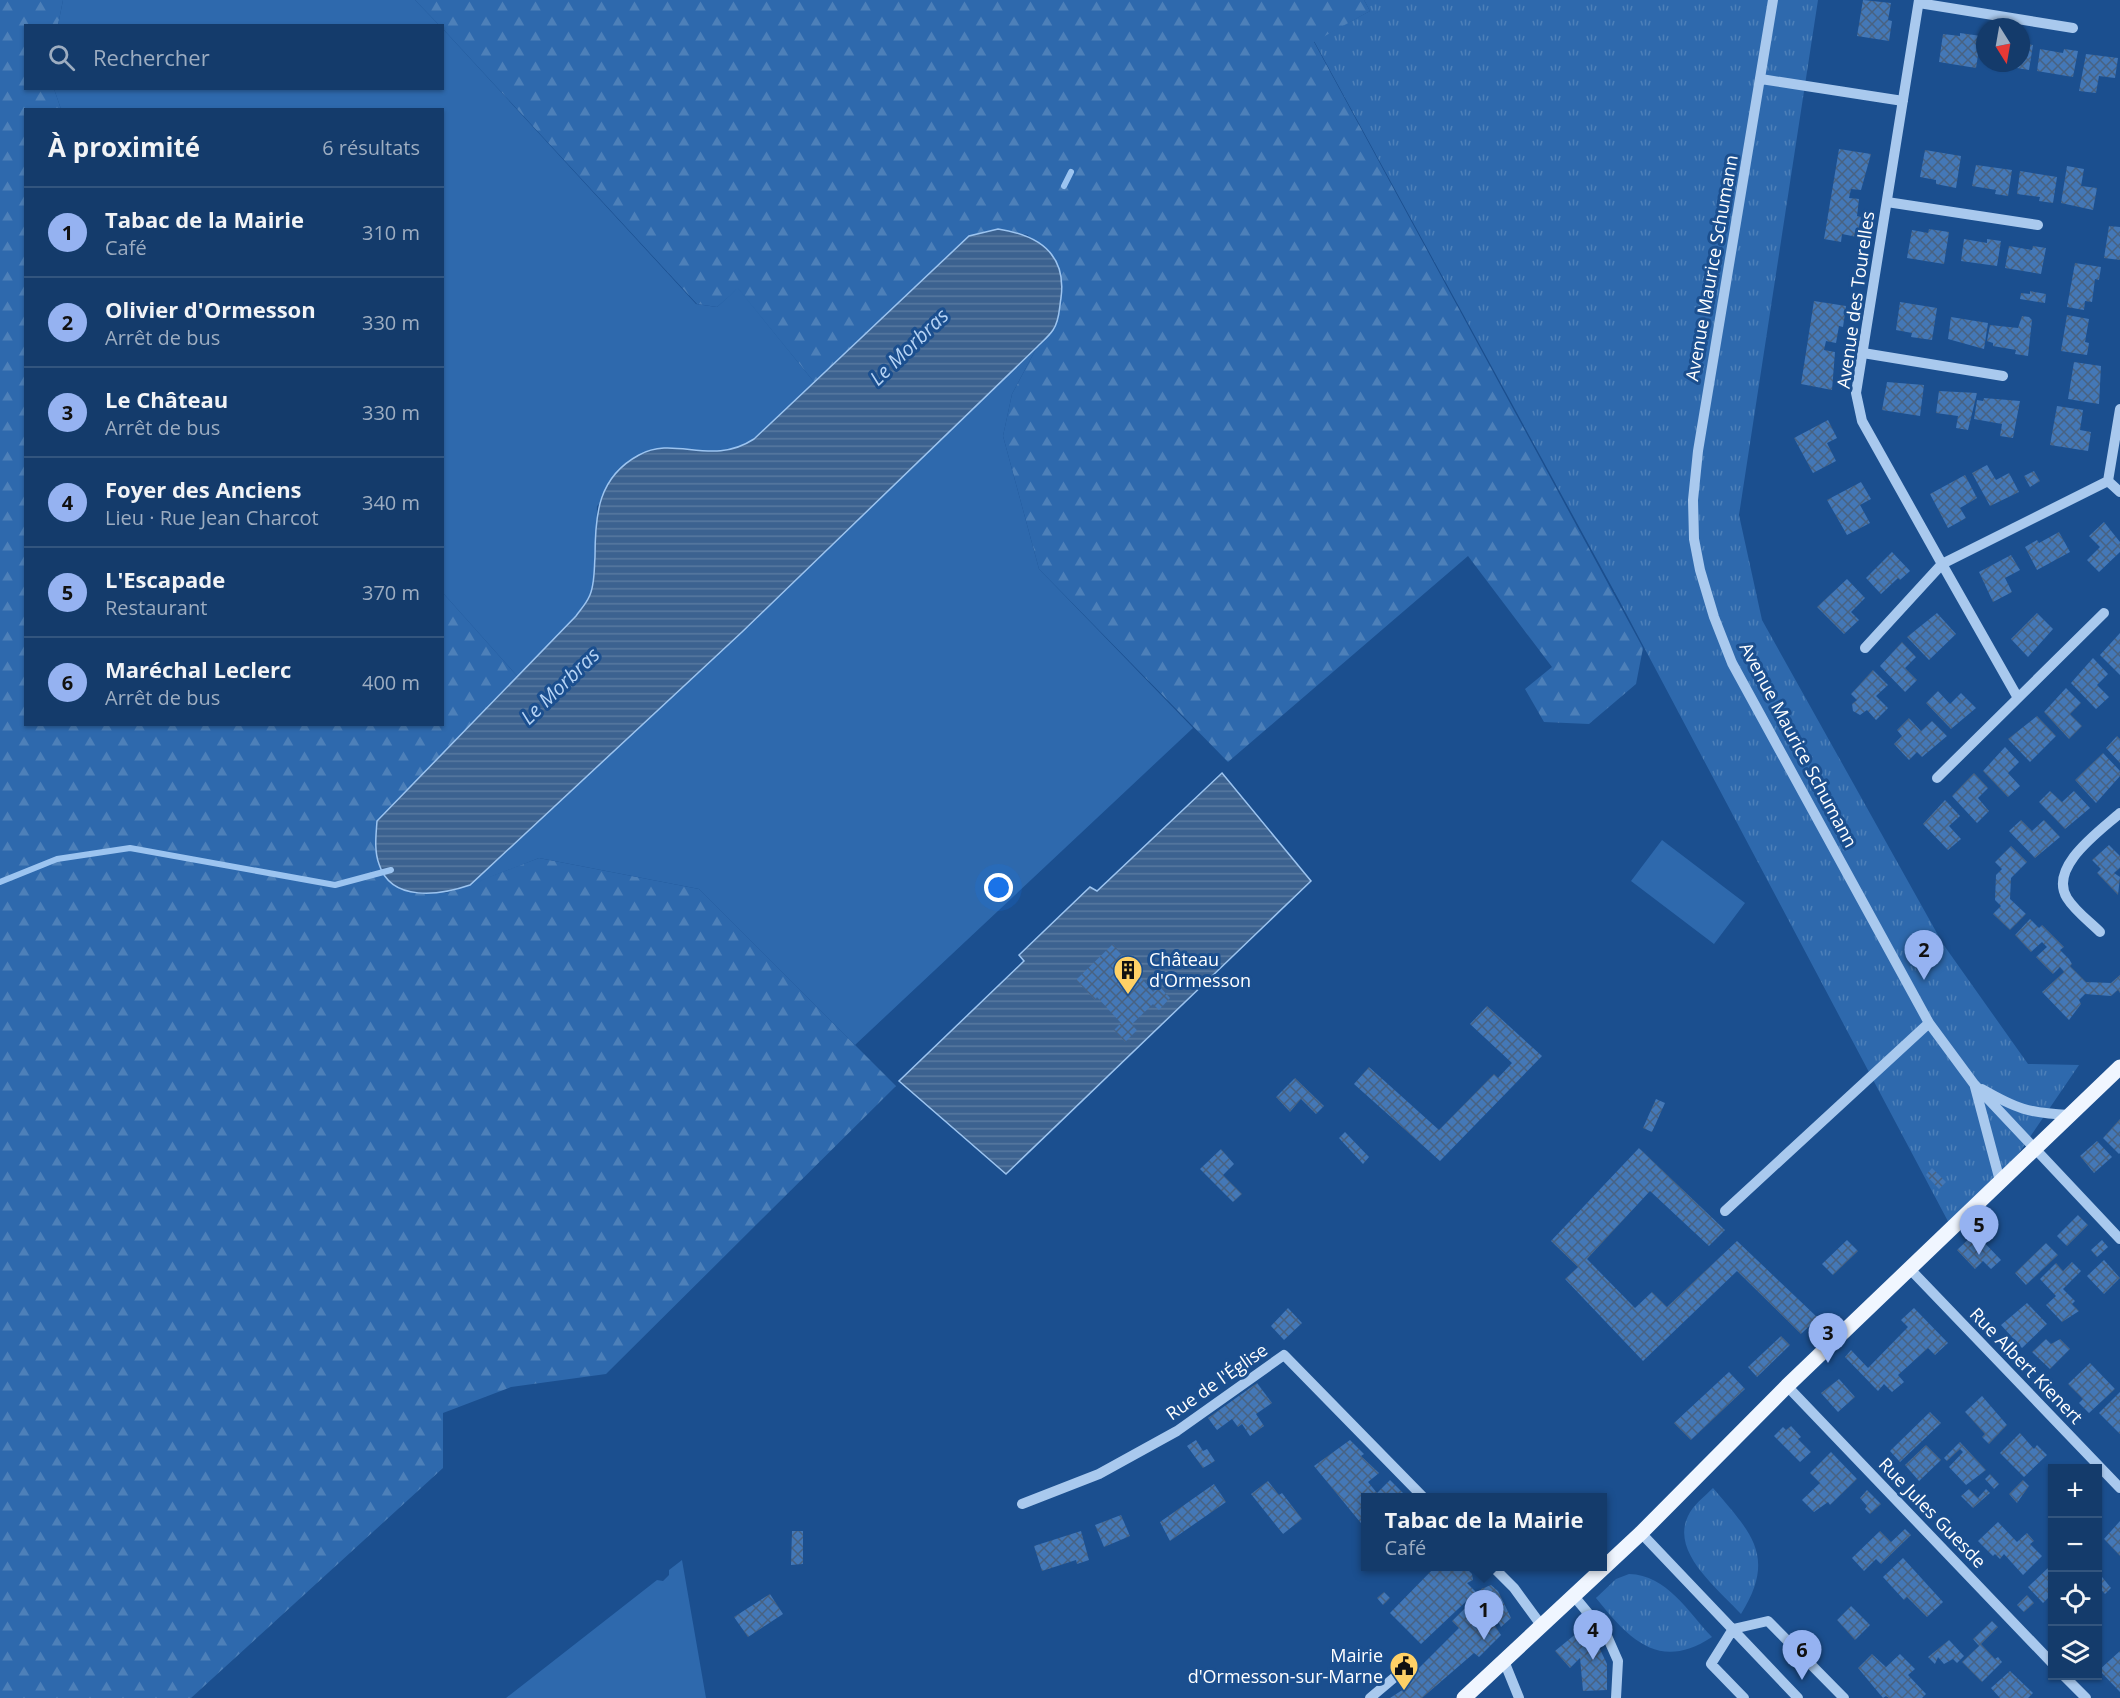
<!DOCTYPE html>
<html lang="fr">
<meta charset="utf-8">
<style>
body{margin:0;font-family:"Open Sans",sans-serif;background:#1d4271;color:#f1f3f6}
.controls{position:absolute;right:18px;bottom:18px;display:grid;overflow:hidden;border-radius:0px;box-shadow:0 2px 4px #0004}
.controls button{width:54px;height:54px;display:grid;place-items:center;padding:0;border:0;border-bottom:2px solid #33557e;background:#143b6b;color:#f1f3f6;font:30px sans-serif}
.compass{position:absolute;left:1976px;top:18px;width:54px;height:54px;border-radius:50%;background:#143b6b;box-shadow:0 2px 4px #0004;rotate:169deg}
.you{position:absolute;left:999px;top:888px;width:21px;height:21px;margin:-15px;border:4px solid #fff;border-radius:50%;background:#1a73e8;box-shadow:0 0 0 9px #1a73e833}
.badge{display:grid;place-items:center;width:39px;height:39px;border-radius:50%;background:#95b2f1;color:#111;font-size:20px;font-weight:700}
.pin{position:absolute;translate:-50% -50px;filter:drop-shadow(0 2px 3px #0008)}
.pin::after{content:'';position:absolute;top:32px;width:21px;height:18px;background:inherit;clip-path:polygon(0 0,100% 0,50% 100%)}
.popup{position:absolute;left:1361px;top:1493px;width:246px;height:78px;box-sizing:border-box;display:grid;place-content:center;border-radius:0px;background:#143b6b;filter:drop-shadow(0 2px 4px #0005);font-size:20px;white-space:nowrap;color:#9dadc1}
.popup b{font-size:22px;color:#f1f3f6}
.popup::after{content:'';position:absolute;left:50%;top:100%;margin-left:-12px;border:12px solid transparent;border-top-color:#143b6b}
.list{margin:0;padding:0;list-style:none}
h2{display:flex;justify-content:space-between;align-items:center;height:78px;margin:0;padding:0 24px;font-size:26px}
h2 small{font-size:20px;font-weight:400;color:#9dadc1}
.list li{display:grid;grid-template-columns:39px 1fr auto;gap:18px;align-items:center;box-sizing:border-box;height:90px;padding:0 24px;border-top:2px solid #33557e}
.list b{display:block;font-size:22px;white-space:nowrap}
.list p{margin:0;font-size:20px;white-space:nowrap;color:#9dadc1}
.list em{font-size:20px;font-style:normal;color:#9dadc1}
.icon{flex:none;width:33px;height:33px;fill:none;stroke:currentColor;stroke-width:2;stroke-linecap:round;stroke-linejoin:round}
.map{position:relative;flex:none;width:2120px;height:1698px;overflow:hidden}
.search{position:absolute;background:#143b6b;box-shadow:0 2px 4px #0004;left:24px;top:24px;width:420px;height:66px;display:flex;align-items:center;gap:15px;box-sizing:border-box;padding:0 21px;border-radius:0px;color:#9dadc1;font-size:22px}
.panel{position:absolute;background:#143b6b;box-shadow:0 2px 4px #0004;left:24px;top:108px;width:420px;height:618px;border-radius:0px}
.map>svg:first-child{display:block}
</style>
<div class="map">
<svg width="2120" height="1698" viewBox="0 0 2120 1698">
<defs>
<pattern id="grass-tufts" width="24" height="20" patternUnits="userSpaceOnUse" patternTransform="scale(1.5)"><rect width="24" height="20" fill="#2e69ad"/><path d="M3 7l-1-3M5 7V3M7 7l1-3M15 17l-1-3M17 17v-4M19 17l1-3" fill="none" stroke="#4d80b9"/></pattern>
<pattern id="forest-firs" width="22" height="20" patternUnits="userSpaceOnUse" patternTransform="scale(1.5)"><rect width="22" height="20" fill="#2e69ad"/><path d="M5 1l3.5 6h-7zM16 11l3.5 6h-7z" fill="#4d80b9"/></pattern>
<pattern id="water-rules" width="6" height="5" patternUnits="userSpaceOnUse" patternTransform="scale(1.5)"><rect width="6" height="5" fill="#3c6290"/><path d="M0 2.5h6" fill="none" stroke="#597aa1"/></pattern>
<pattern id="building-cross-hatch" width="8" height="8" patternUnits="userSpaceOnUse" patternTransform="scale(1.5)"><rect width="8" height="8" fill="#4478b7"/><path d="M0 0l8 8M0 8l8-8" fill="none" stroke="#486282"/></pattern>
</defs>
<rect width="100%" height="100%" fill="#1b4f8f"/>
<path fill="url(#grass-tufts)" d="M1364 0H1818L1739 515 1762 620 1943 944 2028 1064 2079 1065 2000 1181 1951 1227 1619 600 1314 41 1370 11Z
M1713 1488C1751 1533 1777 1556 1741 1614 1720 1590 1670 1553 1688 1516 1693 1505 1704 1497 1713 1488Z
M1629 1574C1667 1575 1688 1612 1712 1637 1659 1672 1629 1639 1596 1598L1616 1579Z"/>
<path fill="url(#forest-firs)" d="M0 0H63L58 25 26 26V88L54 89 61 109 26 110V724H442L443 593 518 677 377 821 379 865 386 878 446 893 539 858 699 889 896 1086 606 1374 511 1387 443 1413V1468L191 1698H0Z
M415 0H1364L1370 11 1314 42 1643 648 1636 684 1589 724 1544 722 1525 689 1552 667 1468 556 1228 762 1039 569 1003 436 1012 394 1037 347 1054 328 1059 315 1060 301 1028 235 998 229 969 236 814 382 738 289 717 307 697 304 443 29 442 26 439 25Z"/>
<path fill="#2e69ad" d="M63 0H415L439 25H58Z
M443 29 696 304 717 307 738 288 814 382C791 404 756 448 724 452 703 455 680 450 659 448L597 506C596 534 599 567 591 594 584 615 535 659 518 677L443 593 442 110 61 109 54 89 442 88Z
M1037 347 1012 394 1003 436 1039 569 1193 728 855 1045 699 889 539 858 470 885 742 632Z
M1662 840 1745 903 1714 944 1631 881Z
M682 1560 706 1698H506L657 1580 663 1581 669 1575V1570Z"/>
<path fill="url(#water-rules)" stroke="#9cc4f0" stroke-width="1.5" d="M998 229C1038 235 1067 253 1061 298 1059 308 1060 320 1053 330 1049 336 1043 341 1037 347L742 632 470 885C441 895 391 903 379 864 374 851 376 835 377 821L576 616C580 610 586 604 589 597 595 586 594 569 595 557 595 514 598 477 639 455 675 435 711 467 754 439L969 236Z
M1222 773 1311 881 1006 1174 899 1081 1024 961 1019 955 1090 887 1097 891Z"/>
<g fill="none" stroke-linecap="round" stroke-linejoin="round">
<path stroke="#9cc4f0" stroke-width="6" d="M1064 186 1071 172
M0 882 57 859 130 848 335 885 391 870"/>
</g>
<path fill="url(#building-cross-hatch)" d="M1863 0 1891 3 1888 20 1892 21 1889 41 1857 36Z
M1960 33 1981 36 1976 68 1939 62 1943 34 1960 36Z
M2021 43 2033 45 2029 70 1993 64 2021 63Z
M2040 49 2063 53 2064 49 2078 51 2073 77 2037 71Z
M2086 54 2118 58 2115 78 2099 76 2096 93 2079 91Z
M1839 149 1871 154 1861 190 1851 189 1849 198 1859 199 1857 216 1861 217 1857 237 1842 234 1841 242 1824 239Z
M1925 150 1961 156 1956 188 1936 184V180L1920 177Z
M1976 165 2012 170 2008 196 1995 194 1996 190 1972 186Z
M2067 166 2084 169 2081 186 2097 188 2093 210 2061 203Z
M2020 171 2057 177 2053 203 2039 201 2040 197 2017 194Z
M2109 226 2120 227V260L2104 258Z
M1929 229 1949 232 1944 264 1907 258 1912 230 1928 233Z
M1964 239 1987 243V239L2001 241 1997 266 1961 261Z
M2009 246 2032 250 2033 246 2046 248 2041 274 2005 268Z
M2075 263 2101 267 2099 280 2095 279 2092 302 2085 301 2084 310 2067 307Z
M2030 291 2046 294 2045 303 2020 299 2021 293 2030 294Z
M1814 301 1846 306 1843 327 1839 326 1836 343 1826 341 1824 350 1835 352 1832 390 1801 384Z
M1900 302 1937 308 1932 340 1911 337 1912 333 1896 330Z
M2067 315 2089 319 2085 342 2089 343 2087 355 2061 351Z
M2022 316 2029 317 2032 320 2028 356 2015 354 2016 350 1993 346V343L1987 341 1990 325 2018 328Z
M1951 317 1988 323 1984 349 1948 339Z
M2074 362 2101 366 2099 404 2068 399Z
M1887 382 1924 385 1920 416 1882 410Z
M1939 391 1977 393 1968 430 1956 428 1958 416 1936 413Z
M1984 398 2020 401 2013 438 2000 436 2002 424 1974 419 1977 400 1983 401Z
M2057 406 2083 410 2080 430 2091 432 2088 451 2050 445Z
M1828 420 1837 438 1827 443 1836 461 1813 473 1794 438Z
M1987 465 1996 480 2009 473 2019 492 1990 506 1972 473Z
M2034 471 2040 481 2030 487 2024 476Z
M1965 475 1977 498 1960 508 1966 518 1948 528 1930 494Z
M1861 482 1871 499 1860 505 1870 523 1847 535 1827 500Z
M2104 522 2120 542V552L2099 572 2087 560 2100 547 2089 536Z
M2059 532 2070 552 2037 570 2025 547 2037 540 2039 543Z
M1892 552 1910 571 1900 580 1898 578 1881 594 1866 578Z
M2011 555 2020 570 2005 578 2012 592 1993 602 1979 572Z
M1847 579 1865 598 1851 612 1859 620 1844 634 1817 607Z
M1937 613 1956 634 1929 660 1907 637Z
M2037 613 2053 629 2028 657 2011 639Z
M2120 633V675L2100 655Z
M1902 642 1916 657 1905 668 1917 680 1905 692 1880 666Z
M2093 658 2108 674 2097 685 2109 697 2096 709 2071 683Z
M1873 670 1888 685 1876 696 1888 708 1876 720 1867 710 1860 715 1853 711 1852 704 1857 700 1851 694Z
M2066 688 2081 703 2070 714 2082 726 2069 739 2044 712Z
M1938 691 1950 704 1961 693 1976 708 1951 729 1926 703Z
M2037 716 2056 736 2030 762 2008 739Z
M1909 718 1921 731 1932 721 1947 736 1922 757 1917 752 1909 760 1894 744 1902 736 1897 730Z
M2117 736 2120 739V763L2106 748Z
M2005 747 2019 762 2008 773 2020 786 2008 797 1983 771Z
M2103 753 2120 771V776L2096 803 2075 780Z
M1974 773 1988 788 1978 798 1989 811 1977 823 1952 796Z
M2050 791 2062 802 2074 791 2090 808 2065 829 2039 802Z
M1945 800 1960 816 1949 826 1961 839 1948 850 1923 824Z
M2021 820 2032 831 2044 820 2060 837 2035 858 2009 831Z
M2109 845 2120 856V868L2114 873 2120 877 2118 895 2097 873 2101 869 2092 860Z
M2011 846 2027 862 2011 878 2010 899 2026 914 2010 930 1993 914 2001 906 1995 900 1996 875 2002 869 1995 862Z
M2030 919 2039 928 2042 925 2064 947 2060 950 2069 959 2072 964 2070 966 2086 982 2111 983 2120 975V993L2118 990 2111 996 2085 994 2079 1000 2081 1004 2069 1020 2042 992 2064 972 2060 967 2053 974 2036 957 2047 947 2042 942 2031 952 2015 935Z
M1113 944 1153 992 1159 986 1170 998 1159 1010 1153 1004 1132 1024 1137 1030 1125 1042 1114 1030 1121 1023 1097 997 1095 1000 1076 980Z
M1487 1006 1542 1056 1440 1161 1354 1084 1369 1067 1439 1130 1494 1074 1498 1078 1512 1063 1470 1024Z
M1295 1078 1324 1106 1316 1114 1301 1099 1290 1112 1276 1097Z
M1656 1099 1665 1103 1652 1132 1643 1128Z
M2120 1119V1153L2119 1154 2103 1138Z
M1345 1132 1369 1157 1363 1164 1339 1138Z
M2097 1141 2112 1157 2094 1173 2080 1156Z
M1639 1148 1725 1230 1709 1246 1650 1191 1587 1259 1635 1308 1652 1292 1667 1307 1737 1241 1818 1318 1801 1334 1737 1271 1643 1361 1565 1279 1578 1267 1551 1241Z
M1221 1149 1234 1164 1223 1175 1242 1194 1233 1202 1200 1169Z
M1932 1168 1946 1182 1939 1189 1926 1175Z
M2078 1215 2088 1225 2067 1246 2057 1236Z
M1975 1233 2001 1260 1991 1269 1983 1261 1975 1269 1957 1250Z
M1847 1240 1858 1251 1833 1275 1822 1264Z
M2102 1240 2108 1247 2097 1257 2091 1250Z
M2046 1243 2058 1255 2026 1285 2015 1273Z
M2104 1260 2120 1278 2104 1294 2087 1276Z
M2072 1262 2081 1271 2063 1289 2075 1301 2072 1304 2079 1311 2062 1322 2046 1305 2056 1296 2040 1279 2056 1263 2063 1271Z
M2027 1303 2047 1324 2022 1348 2001 1325Z
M1288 1308 1302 1323 1284 1340 1271 1326Z
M1914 1308 1948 1343 1935 1355 1928 1348 1907 1367 1898 1375 1904 1382 1892 1392 1884 1384 1878 1391 1845 1357 1851 1350 1868 1368 1908 1327 1901 1320Z
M1781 1336 1790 1345 1757 1377 1748 1367Z
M2046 1339 2051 1344 2060 1339 2070 1349 2050 1369 2032 1352Z
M2090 1363 2115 1389 2089 1413 2079 1403 2083 1399 2068 1384Z
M1729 1372 1745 1389 1691 1440 1674 1423Z
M1839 1379 1855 1397 1838 1412 1821 1393Z
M1257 1383 1272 1403 1256 1414 1264 1426 1250 1436 1242 1424 1238 1427 1232 1419 1217 1430 1208 1418Z
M2120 1392V1434L2099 1413Z
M1982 1396 2007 1425 1989 1444 1982 1437 1985 1434 1965 1412Z
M1930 1412 1941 1423 1900 1462 1890 1451Z
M1791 1426 1801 1437 1798 1439 1811 1452 1800 1462 1774 1436 1783 1427 1786 1430Z
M2020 1433 2034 1449 2037 1445 2047 1455 2024 1477 2000 1453Z
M1196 1440 1203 1451 1207 1449 1215 1461 1203 1468 1187 1446Z
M1350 1440 1364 1454 1361 1456 1379 1473 1368 1482 1377 1493 1390 1480 1407 1497 1377 1495 1365 1497V1528L1314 1466Z
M1960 1442 1986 1470 1966 1485 1949 1467 1963 1452 1960 1449 1947 1461 1944 1458Z
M1926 1445 1941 1460 1919 1481 1905 1465Z
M1831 1452 1857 1479 1830 1505 1828 1502 1814 1512 1802 1500 1820 1483 1810 1473Z
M1990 1474 1999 1484 1994 1489 1985 1479Z
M2023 1480 2029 1486 2017 1503 2009 1494Z
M1268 1481 1279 1495 1282 1493 1302 1519 1283 1534 1251 1494Z
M1214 1484 1226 1502 1170 1541 1160 1522Z
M1969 1489 1978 1498 1986 1489 1990 1493 1973 1508 1961 1496Z
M1867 1490 1881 1504 1870 1514 1865 1509 1867 1506 1860 1498Z
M1121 1515 1130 1536 1104 1547 1095 1525Z
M2120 1521V1556L2104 1539Z
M1998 1522 2017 1542 2027 1533 2034 1541 2030 1544 2042 1556 2023 1575 2004 1554 2000 1559 1995 1554 1993 1556 1978 1541Z
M1905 1529 1911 1535 1881 1564 1876 1559 1864 1571 1852 1558 1880 1531 1891 1542Z
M792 1531H803V1564L791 1565Z
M1081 1531 1089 1560 1077 1564 1076 1560 1042 1571 1034 1546Z
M1903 1558 1943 1602 1927 1617 1907 1597 1904 1600 1883 1577Z
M1436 1566H1464L1472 1574 1473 1580 1467 1583 1476 1592 1421 1644 1390 1613Z
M2050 1566 2052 1569V1594L2043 1603 2028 1587Z
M2098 1572 2111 1588 2105 1594 2098 1586Z
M1491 1585 1498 1591 1511 1618 1501 1627 1488 1602 1477 1610 1471 1603 1482 1593 1481 1589Z
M1384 1592 1390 1598 1383 1605 1377 1598Z
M770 1594 783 1614 748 1637 734 1617Z
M2027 1595 2034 1603 2024 1612 2017 1605Z
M1851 1606 1870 1625 1855 1640 1837 1620Z
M1464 1609 1474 1619 1486 1612 1501 1635 1479 1657 1474 1653 1422 1698H1390L1407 1687 1404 1683 1459 1628 1452 1621Z
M1992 1621 1998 1627 1981 1644 1995 1659 1998 1657 2002 1662 1982 1682 1962 1662 1979 1646 1973 1639Z
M1583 1628 1598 1645 1607 1664V1690L1583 1691 1580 1658 1570 1668 1555 1651Z
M1949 1640 1964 1656 1957 1663 1953 1659 1944 1664 1938 1657 1935 1664 1928 1657Z
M2120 1651V1692L2099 1670Z
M1872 1654 1886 1667 1900 1654 1915 1669 1908 1675 1926 1694 1922 1698H1889L1886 1696 1883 1698 1858 1668Z
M2010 1671 2033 1693 2028 1698H2000L1991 1688Z"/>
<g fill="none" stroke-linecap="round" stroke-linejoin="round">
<path stroke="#a9c9ee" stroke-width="10" d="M1773 0 1698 451 1693 500 1694 539 1700 570 1714 617 1732 663 1929 1023 1974 1084 2120 1239
M1919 0 1856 393 1862 421 1942 564 2108 481 2120 492
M1919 3 2073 28
M1761 79 1903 101
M1887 202 2038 225
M1863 353 2003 376
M2108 481 2120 409
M1865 648 1942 564 2018 698
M1937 778 2104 613
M2100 932C2090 922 2075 911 2067 898 2048 867 2100 831 2120 813
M1975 1087 2000 1181
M1982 1089C2017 1109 2028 1113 2069 1115
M1725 1211 1929 1023
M1909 1268 2120 1488
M1787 1386 2052 1663
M1022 1504 1099 1474 1177 1431 1284 1355 1424 1498
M1641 1533 1798 1698
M1492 1566 1514 1588 1541 1625
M1573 1595 1607 1636 1618 1661 1616 1698
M1504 1661 1519 1698
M2064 1676 2086 1698
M1370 1698 1408 1666
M1744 1698 1711 1664 1733 1629 1768 1621 1844 1698"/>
<path stroke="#f0f6ff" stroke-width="15" d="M1464 1698 1641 1533 1787 1386 2120 1067"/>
</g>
<defs>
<g id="building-pin" transform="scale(1.5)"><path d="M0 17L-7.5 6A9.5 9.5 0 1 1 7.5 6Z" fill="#ffd166" stroke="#1b4f8f"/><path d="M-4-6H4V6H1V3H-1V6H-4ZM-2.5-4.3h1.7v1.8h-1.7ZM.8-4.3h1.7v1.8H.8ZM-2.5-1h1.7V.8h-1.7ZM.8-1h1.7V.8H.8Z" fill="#111"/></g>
<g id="civic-pin" transform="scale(1.5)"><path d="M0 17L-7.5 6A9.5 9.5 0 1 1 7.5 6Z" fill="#ffd166" stroke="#1b4f8f"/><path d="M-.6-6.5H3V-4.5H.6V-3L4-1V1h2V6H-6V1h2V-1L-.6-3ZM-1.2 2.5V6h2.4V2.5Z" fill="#111"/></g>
</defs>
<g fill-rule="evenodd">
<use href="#building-pin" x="1128" y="970"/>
<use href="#civic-pin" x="1404" y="1666"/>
</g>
<g text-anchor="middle" stroke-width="6" stroke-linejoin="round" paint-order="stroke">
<g font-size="18" fill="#fff" stroke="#1b4f8f">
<text transform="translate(1712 268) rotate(-80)" y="6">Avenue Maurice Schumann</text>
<text transform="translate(1856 300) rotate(-82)" y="6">Avenue des Tourelles</text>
<text transform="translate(1798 745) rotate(62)" y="6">Avenue Maurice Schumann</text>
<text transform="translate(2026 1366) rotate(46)" y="6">Rue Albert Kienert</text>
<text transform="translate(1217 1382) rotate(-35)" y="6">Rue de l'Église</text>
<text transform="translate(1932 1513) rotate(46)" y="6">Rue Jules Guesde</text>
</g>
<g font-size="18" fill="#fff" stroke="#1b4f8f" text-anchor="start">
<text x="1149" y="966">Château<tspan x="1149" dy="21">d'Ormesson</tspan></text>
<text x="1383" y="1662" text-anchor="end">Mairie<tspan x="1383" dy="21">d'Ormesson-sur-Marne</tspan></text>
</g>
<g font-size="20" font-style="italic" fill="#b5d3f5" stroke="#1b4f8f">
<text transform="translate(909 347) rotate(-44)" y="7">Le Morbras</text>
<text transform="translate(560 686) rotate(-44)" y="7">Le Morbras</text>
</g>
</g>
</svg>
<div class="controls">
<button>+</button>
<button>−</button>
<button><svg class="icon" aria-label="locate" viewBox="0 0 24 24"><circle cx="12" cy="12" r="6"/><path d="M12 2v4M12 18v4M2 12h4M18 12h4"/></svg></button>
<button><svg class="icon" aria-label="layers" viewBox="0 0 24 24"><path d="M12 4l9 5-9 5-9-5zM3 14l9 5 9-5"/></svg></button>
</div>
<svg class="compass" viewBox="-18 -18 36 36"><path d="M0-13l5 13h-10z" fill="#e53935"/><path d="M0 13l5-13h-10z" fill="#9dadc1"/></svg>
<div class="you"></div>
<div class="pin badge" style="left:1484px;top:1640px">1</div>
<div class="popup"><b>Tabac de la Mairie</b>Café</div>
<div class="pin badge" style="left:1924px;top:980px">2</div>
<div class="pin badge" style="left:1828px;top:1363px">3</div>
<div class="pin badge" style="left:1593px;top:1660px">4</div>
<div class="pin badge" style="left:1979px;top:1255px">5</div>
<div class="pin badge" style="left:1802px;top:1680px">6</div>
<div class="search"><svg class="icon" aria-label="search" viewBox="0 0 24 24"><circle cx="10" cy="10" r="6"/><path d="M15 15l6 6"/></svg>Rechercher</div>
<section class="panel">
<h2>À proximité<small>6 résultats</small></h2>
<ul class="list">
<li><span class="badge">1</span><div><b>Tabac de la Mairie</b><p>Café</p></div><em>310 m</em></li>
<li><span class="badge">2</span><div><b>Olivier d'Ormesson</b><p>Arrêt de bus</p></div><em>330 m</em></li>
<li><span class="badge">3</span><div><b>Le Château</b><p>Arrêt de bus</p></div><em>330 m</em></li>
<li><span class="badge">4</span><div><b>Foyer des Anciens</b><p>Lieu · Rue Jean Charcot</p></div><em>340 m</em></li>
<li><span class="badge">5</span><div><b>L'Escapade</b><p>Restaurant</p></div><em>370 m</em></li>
<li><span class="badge">6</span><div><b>Maréchal Leclerc</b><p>Arrêt de bus</p></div><em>400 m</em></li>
</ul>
</section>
</div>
